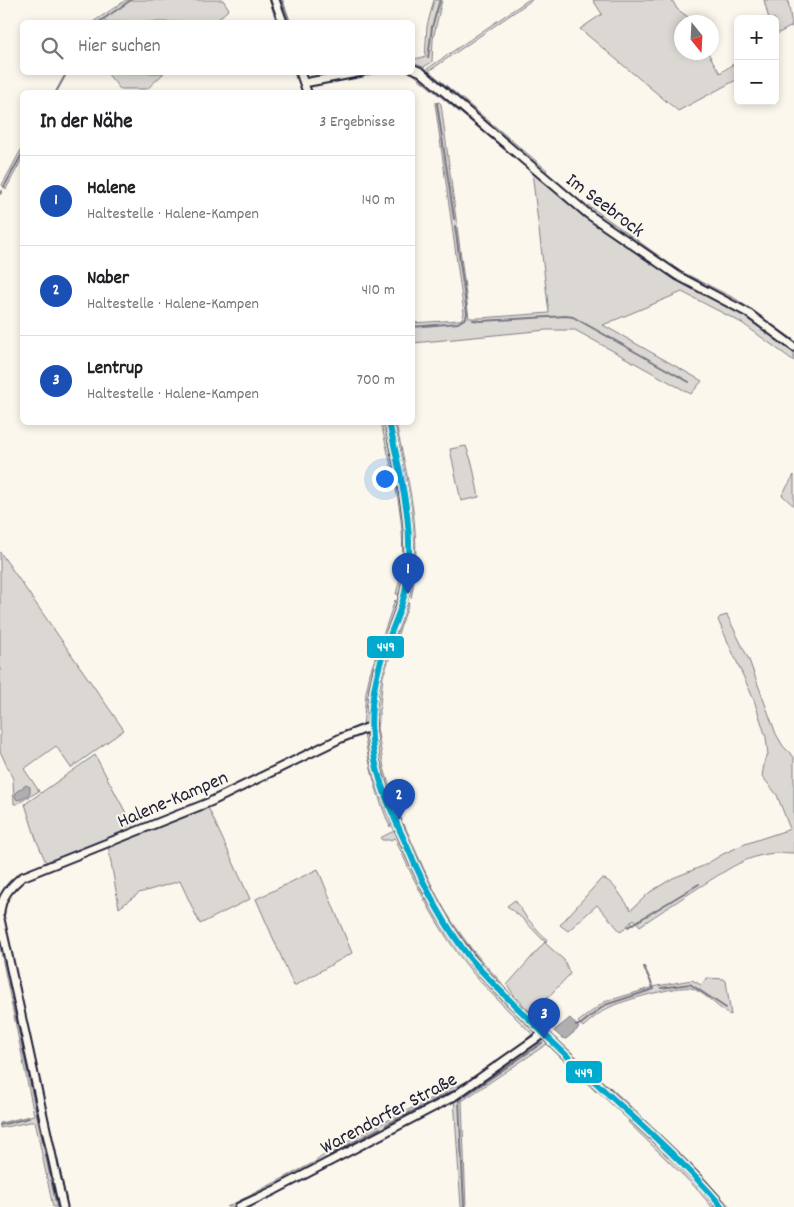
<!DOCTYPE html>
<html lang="de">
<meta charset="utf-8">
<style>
body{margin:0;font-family:Dekko,sans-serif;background:#f2f2f2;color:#202124}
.controls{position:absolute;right:15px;top:15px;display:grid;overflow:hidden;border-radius:8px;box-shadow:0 2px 8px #0003}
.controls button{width:45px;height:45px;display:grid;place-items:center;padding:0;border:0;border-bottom:1px solid #e0e0e0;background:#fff;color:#202124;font:25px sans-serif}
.compass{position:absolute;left:674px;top:15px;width:45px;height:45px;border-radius:50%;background:#fff;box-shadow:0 2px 8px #0003;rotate:162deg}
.you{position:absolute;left:384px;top:478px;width:18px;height:18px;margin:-12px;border:4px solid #fff;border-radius:50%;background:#1a73e8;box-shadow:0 0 0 8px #1a73e833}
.badge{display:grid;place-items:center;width:32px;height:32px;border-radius:50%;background:#1f6fb2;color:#fff;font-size:16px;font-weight:700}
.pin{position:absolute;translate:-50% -41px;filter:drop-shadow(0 1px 2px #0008)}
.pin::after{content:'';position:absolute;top:26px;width:18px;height:15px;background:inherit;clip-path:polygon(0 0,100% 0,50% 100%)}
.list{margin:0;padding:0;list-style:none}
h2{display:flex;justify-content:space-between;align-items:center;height:65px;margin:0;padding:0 20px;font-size:21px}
h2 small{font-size:16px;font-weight:400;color:#757577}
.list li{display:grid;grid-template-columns:32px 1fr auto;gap:15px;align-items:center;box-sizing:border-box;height:90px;padding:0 20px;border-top:1px solid #e0e0e0}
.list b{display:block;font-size:19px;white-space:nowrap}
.list p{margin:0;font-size:16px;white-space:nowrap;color:#757577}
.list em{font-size:16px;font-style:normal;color:#757577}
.icon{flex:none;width:28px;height:28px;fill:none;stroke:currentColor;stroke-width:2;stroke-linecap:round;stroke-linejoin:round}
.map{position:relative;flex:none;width:794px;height:1207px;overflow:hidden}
.search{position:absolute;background:#fff;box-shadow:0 2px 8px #0003;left:20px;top:20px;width:395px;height:55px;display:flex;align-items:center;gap:12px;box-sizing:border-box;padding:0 18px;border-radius:8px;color:#757577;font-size:19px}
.panel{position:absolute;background:#fff;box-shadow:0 2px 8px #0003;left:20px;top:90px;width:395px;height:335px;border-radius:8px}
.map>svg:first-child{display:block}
</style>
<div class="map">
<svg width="794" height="1207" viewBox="0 0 794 1207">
<rect width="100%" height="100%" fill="#fbf7ec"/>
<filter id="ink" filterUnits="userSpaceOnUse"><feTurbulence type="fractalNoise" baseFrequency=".02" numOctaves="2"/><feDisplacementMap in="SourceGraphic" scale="10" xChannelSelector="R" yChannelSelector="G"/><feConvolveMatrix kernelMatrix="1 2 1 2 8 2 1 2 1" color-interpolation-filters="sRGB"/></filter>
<g filter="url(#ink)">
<path fill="#dbd8d3" stroke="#7e7d87" d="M126 0H223L229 9 215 22H93Z
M434 0H442L433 39 432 62 422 68 413 66V59L425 57 427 26Z
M528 0H532L429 71 547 170 544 174 426 74 427 69Z
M593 0H672L677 9 695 22H682V52L708 53 720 73 738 61V79L678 111 580 29 602 14Z
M764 0H788L792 26 775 35V19H769Z
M413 70 587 215 748 316 794 349V361L742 323 682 292 603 325 702 381 691 394 575 330H546L413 343V323L459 320 462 319 464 313 435 103 439 102 441 104 469 318H480L549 313 532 172 412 73Z
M107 73H164L147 89H120Z
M22 148V159L6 189 2 185Z
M588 205 680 271 736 299 794 340V345L679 274 585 209Z
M381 423H386C396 473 411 524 404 576 403 583 404 589 399 594H396C413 538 393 478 381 423Z
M391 423H396C408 482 424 536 411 598L407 593C411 568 413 545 411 519Z
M466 446 472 463 479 497 461 501 450 449Z
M794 475V506L782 495Z
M0 552 124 730 71 768 56 746 24 769 39 791 17 804H14L13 779 0 751Z
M395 600 398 606 385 641 369 722 363 727 366 693 370 673Z
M409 603 383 676 378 724 374 722 377 688 384 658 405 604Z
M727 615 749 660 776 734 783 746 794 757V853C752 850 732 867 698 888 678 901 659 913 640 926L634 919 621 932 597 905 568 931 560 925 602 878C614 881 624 901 631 910L650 892 673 878 703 866 723 854 745 844 790 829 777 795 762 776 765 759 768 755 766 737 754 700 718 620 720 617Z
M377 728 384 768 392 794 402 821H399C386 791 378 762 374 730Z
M364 733 369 736 393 821 390 827C377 796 369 766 364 733Z
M95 755 135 830 47 865 36 839 25 804Z
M207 805 250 899 200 924 180 881 139 893 119 908 108 845Z
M404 824C421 863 437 902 462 936 474 953 488 968 502 983L500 985H498L464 946 437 903 401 827Z
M394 831 398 833 443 923 537 1032V1035L466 1087 237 1207H227L313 1163 334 1148 447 1090 470 1080 521 1044 532 1034C514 1016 495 998 478 979 442 938 417 888 395 838L390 840H382L380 838Z
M318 869 352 953 294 986 256 899Z
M515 900 526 917 547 940 545 943 564 960 570 974 535 1011 530 1012 514 995 507 985 545 942 523 919 507 906Z
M0 925 62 1207H53L35 1121 0 1128V1123L34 1115 0 947Z
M707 978 724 979 726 981 731 1015 726 1013C717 1006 702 991 691 988 678 985 621 1001 608 1008 599 1013 591 1020 583 1027L578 1022 604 1002 657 986 692 980 701 985Z
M20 1002 29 1031 68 1207H65Z
M544 1038 599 1089 596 1092 547 1044 462 1101 466 1207H461L454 1098Z
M610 1087C651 1126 693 1164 730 1207H725L608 1089Z
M631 1118 696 1181 718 1207H712L696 1188 628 1122Z"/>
<path fill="#b1aeb0" stroke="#787681" d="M26 785 30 787V794L22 799 17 800 15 796 16 792Z
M570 1018 579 1028 566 1039 562 1038 554 1031Z"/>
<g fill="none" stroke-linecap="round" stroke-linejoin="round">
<path stroke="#787681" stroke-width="2" d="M270 0 277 22
M282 0 290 22
M99 22 131 0
M428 58 432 27 440 0
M295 72 296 78
M417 74 427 83
M361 76 379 72
M301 91V92
M56 92 67 72
M439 92 447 99
M437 103 454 219
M451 103 530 170
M4 187 22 154
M0 194 2 191
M473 320 481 321 566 316 573 317 689 382
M412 327 458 323 466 318 467 313 455 226
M628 927 699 884
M9 982 10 989
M661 988 690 984 726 1008
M12 998 57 1207
M576 1026 581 1024 605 1005 654 989 644 967
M0 1125 29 1118
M386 1125 450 1092H454
M330 1155 380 1128
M464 1207 459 1100 542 1043"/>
<g stroke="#22223b" stroke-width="11">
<path id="minor" d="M275 0 283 22
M412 68 421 72 588 214 678 276 748 313 794 347
M300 72 307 92
M304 83 362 72
M389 422C400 478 417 534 405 591 400 614 389 635 382 657 373 683 370 711 372 739 375 775 390 807 404 840 422 881 441 921 469 956 491 984 518 1008 543 1033 578 1066 613 1098 648 1131 674 1155 700 1179 722 1207
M0 913C1 897 10 887 22 877L210 802 341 738 372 726
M0 919 63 1207
M239 1207 275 1190 453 1097 544 1033"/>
</g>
<use href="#minor" stroke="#fbf7ec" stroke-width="7"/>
<g stroke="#fbf7ec" stroke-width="10">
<path id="bus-1" d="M389 422C401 478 417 535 405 592 401 611 392 629 385 648 375 677 369 708 372 739 375 776 391 811 406 844 423 884 442 922 469 957 488 979 509 1000 530 1020 567 1057 606 1092 645 1128 672 1153 698 1178 722 1207"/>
</g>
<use href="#bus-1" stroke="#00a9ce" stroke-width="6"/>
</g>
</g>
<g text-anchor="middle" stroke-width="4" stroke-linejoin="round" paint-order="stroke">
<g font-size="20" fill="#22223b" stroke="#fbf7ec">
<text transform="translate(606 204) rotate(37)" y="7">Im Seebrock</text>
<text transform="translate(172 798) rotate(-23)" y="7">Halene-Kampen</text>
<text transform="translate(388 1112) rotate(-28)" y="7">Warendorfer Straße</text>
</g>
</g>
<g stroke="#fbf7ec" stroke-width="2">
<rect x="366" y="635" width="39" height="24" rx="5" fill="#00a9ce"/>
<rect x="565" y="1060" width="38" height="24" rx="5" fill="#00a9ce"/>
</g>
<g font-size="14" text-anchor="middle" font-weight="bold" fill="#fff">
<text x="386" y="651">449</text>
<text x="584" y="1077">449</text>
</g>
</svg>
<div class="controls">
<button>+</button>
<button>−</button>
</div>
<svg class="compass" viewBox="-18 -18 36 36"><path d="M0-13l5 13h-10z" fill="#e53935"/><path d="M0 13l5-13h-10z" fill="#757577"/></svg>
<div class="you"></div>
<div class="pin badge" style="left:408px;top:594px;background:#1a4fb4">1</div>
<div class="pin badge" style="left:399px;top:820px;background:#1a4fb4">2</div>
<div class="pin badge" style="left:544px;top:1039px;background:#1a4fb4">3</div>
<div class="search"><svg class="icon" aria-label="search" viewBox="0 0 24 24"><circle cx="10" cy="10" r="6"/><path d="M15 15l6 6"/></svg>Hier suchen</div>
<section class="panel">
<h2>In der Nähe<small>3 Ergebnisse</small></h2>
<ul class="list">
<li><span class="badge" style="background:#1a4fb4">1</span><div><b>Halene</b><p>Haltestelle · Halene-Kampen</p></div><em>140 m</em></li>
<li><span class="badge" style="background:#1a4fb4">2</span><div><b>Naber</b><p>Haltestelle · Halene-Kampen</p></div><em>410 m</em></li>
<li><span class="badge" style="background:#1a4fb4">3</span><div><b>Lentrup</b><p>Haltestelle · Halene-Kampen</p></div><em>700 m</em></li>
</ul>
</section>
</div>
